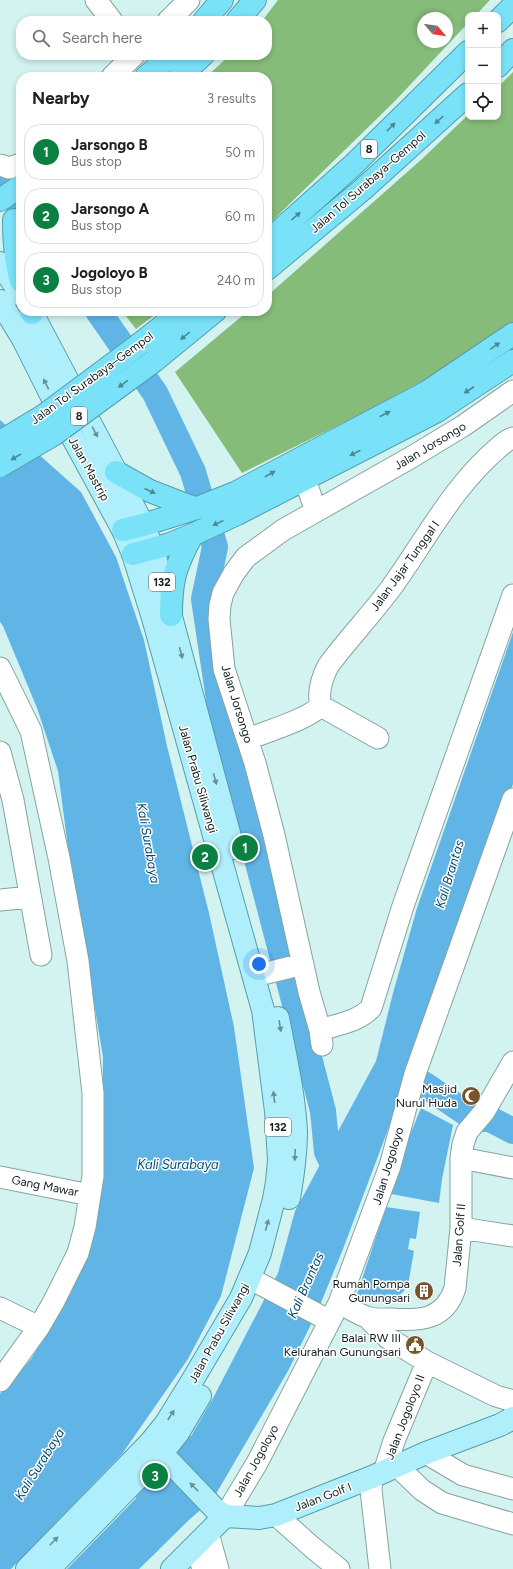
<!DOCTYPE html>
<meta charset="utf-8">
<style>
body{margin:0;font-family:Figtree,sans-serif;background:#f6f6f6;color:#202124}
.controls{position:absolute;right:12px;top:12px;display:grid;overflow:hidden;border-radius:8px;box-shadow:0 2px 6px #0003}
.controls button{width:36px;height:36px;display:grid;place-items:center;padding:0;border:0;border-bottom:1px solid #e0e0e0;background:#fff;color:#202124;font:20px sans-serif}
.compass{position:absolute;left:417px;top:12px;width:36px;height:36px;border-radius:50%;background:#fff;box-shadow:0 2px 6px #0003;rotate:119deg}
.you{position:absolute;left:259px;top:964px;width:14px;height:14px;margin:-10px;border:3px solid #fff;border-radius:50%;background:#1a73e8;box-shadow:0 0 0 6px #1a73e833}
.badge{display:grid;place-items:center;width:26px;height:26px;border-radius:50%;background:#0b8043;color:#fff;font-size:13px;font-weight:700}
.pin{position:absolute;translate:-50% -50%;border:2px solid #fff;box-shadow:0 1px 4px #0006}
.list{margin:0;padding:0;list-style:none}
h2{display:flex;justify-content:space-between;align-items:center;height:52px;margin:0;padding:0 16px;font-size:17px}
h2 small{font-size:13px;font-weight:400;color:#757577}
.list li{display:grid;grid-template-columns:26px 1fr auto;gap:12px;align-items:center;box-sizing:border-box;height:56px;margin:0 8px 8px;padding:0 8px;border:1px solid #e0e0e0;border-radius:16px}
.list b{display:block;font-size:15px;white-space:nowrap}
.list p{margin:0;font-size:13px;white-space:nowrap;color:#757577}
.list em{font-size:13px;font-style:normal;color:#757577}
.icon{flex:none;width:22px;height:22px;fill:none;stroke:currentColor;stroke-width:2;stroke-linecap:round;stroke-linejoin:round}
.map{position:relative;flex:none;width:513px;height:1569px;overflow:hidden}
.search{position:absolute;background:#fff;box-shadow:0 2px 6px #0003;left:16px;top:16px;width:256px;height:44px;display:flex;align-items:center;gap:10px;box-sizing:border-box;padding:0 14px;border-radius:16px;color:#757577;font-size:15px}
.panel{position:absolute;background:#fff;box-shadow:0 2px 6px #0003;left:16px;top:72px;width:256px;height:244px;border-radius:16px}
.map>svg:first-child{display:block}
</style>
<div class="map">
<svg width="513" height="1569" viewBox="0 0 513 1569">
<rect width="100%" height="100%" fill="#d3f3f0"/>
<path fill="#86bc7a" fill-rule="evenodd" d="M278 0H490L476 15H468V23L395 101 267 226V77H206L230 55H267V21H262ZM423 18H447V42H423Z
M513 72V323L441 371 365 412 242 473 175 372 248 311H267V296L422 159 468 115V117H498V87Z
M122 311H160L136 329Z"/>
<path fill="#61b4e6" d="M0 420 81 492 116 557 144 640 167 746 209 913 234 1027 254 1168 221 1296 188 1359 122 1454 11 1569H0V1394L31 1359 71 1293 93 1237 102 1189 103 1057 67 840 58 771 37 708 3 626 0 622Z
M513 632V784L446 976 343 1249 318 1310 288 1371 213 1499 190 1519 139 1569H67L150 1484 175 1464 212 1400 278 1273 295 1211 376 1061 393 993 417 908Z
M421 1108 453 1125 442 1179 439 1203 386 1193Z
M386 1207 420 1212 416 1239 410 1238 408 1249 414 1251 408 1285C403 1294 392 1302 381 1303 374 1303 363 1299 356 1297Z"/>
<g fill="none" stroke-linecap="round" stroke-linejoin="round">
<path stroke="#61b4e6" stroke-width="26" d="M0 186 21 206
M98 311 155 393 193 472 215 547 204 599 224 733 323 1111 327 1152 343 1184
M393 1067 425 1085 475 1119H490L513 1131
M119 1569 147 1543 150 1484 191 1449"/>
<g stroke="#85a4a0" stroke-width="23">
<path id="minor" d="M96 0 112 21
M168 21 189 0
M112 77 134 55
M0 165 9 168 21 164
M299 463 316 511
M0 668 31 731 59 858 78 961 93 1093V1176L85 1227 78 1253 53 1303 39 1327 0 1381
M321 706C317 692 322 678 328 666 348 639 371 615 391 588 425 541 453 486 498 448 503 444 507 439 513 438
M248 739C270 730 304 721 321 706L378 738
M0 752 13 800 41 955
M0 900 30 897
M267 973 303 964
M320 1030C338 1024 358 1022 371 1008L403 906 513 595
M322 1045 320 1030 309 992 274 835 255 763 224 669 219 619 220 605 223 593 234 573 246 557 283 530 410 458 463 426 513 391
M461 1158 513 1168
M0 1177 90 1195
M461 1228 513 1236
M249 1278 330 1321
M339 1303C348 1307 357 1314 367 1317 374 1320 384 1319 392 1319 420 1321 445 1320 455 1288L461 1228V1158L463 1144 467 1132 484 1112 513 1062
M0 1308 39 1327
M368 1318 388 1338 427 1362 496 1396 513 1401
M426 1453 463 1475 513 1489
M398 1467 422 1490 442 1503 513 1524
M384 1472 394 1441 427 1362
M372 1477 371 1490 380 1569
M276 1515 313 1548 339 1569
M225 1516 257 1463 339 1303 390 1166 415 1074 513 799
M208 1533 218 1569
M196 1546 203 1569"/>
</g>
<g stroke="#559dab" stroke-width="24">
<path id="major" d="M0 263 21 295
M0 301 23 339 67 427 123 530 133 554 153 618 263 1010 276 1111 279 1160 277 1182 274 1199 260 1253 241 1298 192 1381 166 1423 150 1443 27 1569
M31 311 116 472 143 525 153 549 233 848
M278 1018C285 1055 294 1093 296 1131 296 1153 293 1175 289 1198
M152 1444 172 1464 216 1510 225 1516 259 1518 276 1515 372 1477 426 1453 500 1425 513 1418
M49 1569 162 1453 178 1433 200 1396
M172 1569 225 1516"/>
</g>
<g stroke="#559dab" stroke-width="24">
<path id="highway" d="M204 21 222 0
M237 21 255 0
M498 21 513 6
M498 66 513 50
M146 77 171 55
M179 77 203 55
M0 200 21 186
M14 220C14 241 15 260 21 281
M267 242 352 166 468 52
M267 269 362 190 468 94
M31 311 32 313
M141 343 182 311
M154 361 215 311
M116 472 150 491 194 508
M123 530 143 525 200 507 235 493 427 392 513 334
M133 554 170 544 192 535 237 514 437 411 513 361
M171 615C171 580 175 567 192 535"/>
</g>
<use href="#minor" stroke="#fff" stroke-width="21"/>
<use href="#major" stroke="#afeefb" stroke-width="22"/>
<use href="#highway" stroke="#79e2f8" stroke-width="22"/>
<g stroke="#559dab" stroke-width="24" stroke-linecap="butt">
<path id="highway-bridge" d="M0 442 43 416 141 343
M0 466 53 435 154 361"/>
</g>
<use href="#highway-bridge" stroke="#79e2f8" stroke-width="22"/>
</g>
<defs><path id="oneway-solid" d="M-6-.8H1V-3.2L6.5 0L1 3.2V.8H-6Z"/></defs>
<g fill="#4a8995">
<use href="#oneway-solid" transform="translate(439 120) rotate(138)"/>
<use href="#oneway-solid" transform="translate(391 127) rotate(-45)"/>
<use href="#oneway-solid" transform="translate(296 216) rotate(-42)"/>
<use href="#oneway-solid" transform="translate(185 336) rotate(141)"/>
<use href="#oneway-solid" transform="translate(495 346) rotate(-34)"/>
<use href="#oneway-solid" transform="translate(123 384) rotate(144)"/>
<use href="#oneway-solid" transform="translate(469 390) rotate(147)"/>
<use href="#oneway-solid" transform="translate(385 414) rotate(-27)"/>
<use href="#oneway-solid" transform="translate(355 453) rotate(153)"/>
<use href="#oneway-solid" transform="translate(16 457) rotate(149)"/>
<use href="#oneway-solid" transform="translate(270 474) rotate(-29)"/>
<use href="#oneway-solid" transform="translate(150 491) rotate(25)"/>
<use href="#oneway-solid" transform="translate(218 523) rotate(154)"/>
</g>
<g fill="#689097">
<use href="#oneway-solid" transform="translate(46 384) rotate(-116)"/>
<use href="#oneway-solid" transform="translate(95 432) rotate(62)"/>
<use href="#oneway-solid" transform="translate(181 653) rotate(75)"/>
<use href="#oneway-solid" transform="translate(215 779) rotate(75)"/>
<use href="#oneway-solid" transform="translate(280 1026) rotate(81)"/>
<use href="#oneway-solid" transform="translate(274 1097) rotate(-97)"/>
<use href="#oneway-solid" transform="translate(295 1155) rotate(92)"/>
<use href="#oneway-solid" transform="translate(267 1225) rotate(-75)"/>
<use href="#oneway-solid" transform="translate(171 1415) rotate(-57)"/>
<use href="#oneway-solid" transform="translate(194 1487) rotate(-134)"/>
<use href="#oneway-solid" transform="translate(54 1541) rotate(-46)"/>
</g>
<defs>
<g id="mosque-disc" transform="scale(1)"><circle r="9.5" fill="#77542d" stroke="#fff"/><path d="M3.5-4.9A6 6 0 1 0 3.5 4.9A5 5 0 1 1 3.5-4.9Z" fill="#fff"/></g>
<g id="building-disc" transform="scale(1)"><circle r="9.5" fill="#77542d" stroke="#fff"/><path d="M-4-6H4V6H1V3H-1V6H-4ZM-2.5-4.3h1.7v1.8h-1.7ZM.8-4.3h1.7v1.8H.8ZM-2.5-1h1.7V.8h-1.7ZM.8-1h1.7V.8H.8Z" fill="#fff"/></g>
<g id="civic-disc" transform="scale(1)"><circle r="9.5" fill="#77542d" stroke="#fff"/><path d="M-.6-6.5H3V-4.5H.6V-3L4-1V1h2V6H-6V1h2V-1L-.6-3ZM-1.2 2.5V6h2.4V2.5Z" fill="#fff"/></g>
</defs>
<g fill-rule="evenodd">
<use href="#mosque-disc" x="471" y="1096"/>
<use href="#building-disc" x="424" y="1291"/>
<use href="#civic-disc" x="415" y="1345"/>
</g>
<g text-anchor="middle" stroke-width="3" stroke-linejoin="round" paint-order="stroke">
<g fill="#fff" stroke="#586160" stroke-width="1">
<rect x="361" y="140" width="16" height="18" rx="3"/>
<rect x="71" y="407" width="16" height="18" rx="3"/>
<rect x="149" y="573" width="26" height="18" rx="3"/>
<rect x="265" y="1118" width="26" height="18" rx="3"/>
</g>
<g font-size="11" font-weight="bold" fill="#111d1c">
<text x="369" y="153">8</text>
<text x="79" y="420">8</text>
<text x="162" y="586">132</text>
<text x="278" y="1131">132</text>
</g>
<g font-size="12" fill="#111d1c" stroke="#fff">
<text transform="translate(368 182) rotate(-41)" y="4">Jalan Tol Surabaya–Gempol</text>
<text transform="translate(92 378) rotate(-36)" y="4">Jalan Tol Surabaya–Gempol</text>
<text transform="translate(430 446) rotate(-31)" y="4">Jalan Jorsongo</text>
<text transform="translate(89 469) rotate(61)" y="4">Jalan Mastrip</text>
<text transform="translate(405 566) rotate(-54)" y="4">Jalan Jajar Tunggal I</text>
<text transform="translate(237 704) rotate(73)" y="4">Jalan Jorsongo</text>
<text transform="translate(198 779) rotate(74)" y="4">Jalan Prabu Siliwangi</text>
<text transform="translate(388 1166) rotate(-73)" y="4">Jalan Jogoloyo</text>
<text transform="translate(45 1186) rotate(11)" y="4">Gang Mawar</text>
<text transform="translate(459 1235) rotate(-86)" y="4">Jalan Golf II</text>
<text transform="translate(219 1333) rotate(-61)" y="4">Jalan Prabu Siliwangi</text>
<text transform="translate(405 1417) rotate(-69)" y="4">Jalan Jogoloyo II</text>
<text transform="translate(256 1461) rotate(-61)" y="4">Jalan Jogoloyo</text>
<text transform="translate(323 1497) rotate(-21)" y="4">Jalan Golf I</text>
</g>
<g font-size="12" fill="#111d1c" stroke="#fff" text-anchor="end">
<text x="457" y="1093">Masjid<tspan x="457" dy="14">Nurul Huda</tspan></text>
<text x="410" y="1288">Rumah Pompa<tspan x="410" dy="14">Gunungsari</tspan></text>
<text x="401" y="1342">Balai RW III<tspan x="401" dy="14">Kelurahan Gunungsari</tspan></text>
</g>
<g font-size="13" font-style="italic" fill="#02496a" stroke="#fff">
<text transform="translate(149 843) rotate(80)" y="5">Kali Surabaya</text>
<text transform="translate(449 874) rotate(-73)" y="5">Kali Brantas</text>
<text x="178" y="1169">Kali Surabaya</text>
<text transform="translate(305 1285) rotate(-66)" y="5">Kali Brantas</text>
<text transform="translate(39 1464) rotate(-58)" y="5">Kali Surabaya</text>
</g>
</g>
</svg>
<div class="controls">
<button>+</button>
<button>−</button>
<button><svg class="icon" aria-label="locate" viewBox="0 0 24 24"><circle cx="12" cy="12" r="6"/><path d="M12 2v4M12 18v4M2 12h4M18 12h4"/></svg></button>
</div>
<svg class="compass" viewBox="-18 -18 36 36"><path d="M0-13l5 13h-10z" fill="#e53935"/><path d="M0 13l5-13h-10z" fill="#757577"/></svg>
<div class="you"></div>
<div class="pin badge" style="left:245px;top:848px">1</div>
<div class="pin badge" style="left:205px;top:857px">2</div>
<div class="pin badge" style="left:155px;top:1476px">3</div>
<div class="search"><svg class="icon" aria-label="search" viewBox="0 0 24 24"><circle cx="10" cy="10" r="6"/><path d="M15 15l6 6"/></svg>Search here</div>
<section class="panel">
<h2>Nearby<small>3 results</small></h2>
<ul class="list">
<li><span class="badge">1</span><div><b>Jarsongo B</b><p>Bus stop</p></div><em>50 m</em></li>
<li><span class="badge">2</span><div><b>Jarsongo A</b><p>Bus stop</p></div><em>60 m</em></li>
<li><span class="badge">3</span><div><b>Jogoloyo B</b><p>Bus stop</p></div><em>240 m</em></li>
</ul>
</section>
</div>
